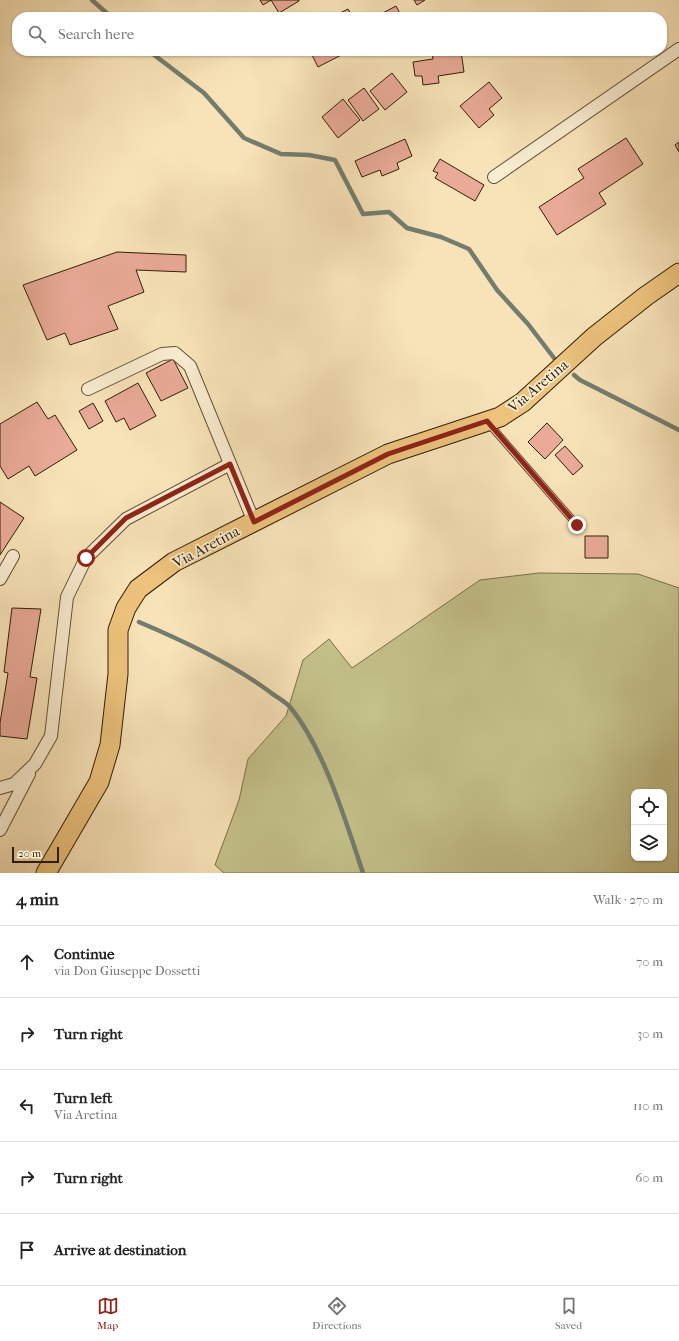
<!DOCTYPE html>
<meta charset="utf-8">
<style>
body{margin:0;font-family:"IM FELL French Canon",serif;background:#f2f2f2;color:#222}
.controls{position:absolute;right:12px;bottom:12px;display:grid;overflow:hidden;border-radius:8px;box-shadow:0 1px 3px #0004}
.controls button{width:36px;height:36px;display:grid;place-items:center;padding:0;border:0;border-bottom:1px solid #e0e0e0;background:#fff;color:#222;font:20px sans-serif}
.scale{position:absolute;left:12px;bottom:10px;width:47px;box-sizing:border-box;padding-left:4px;border:2px solid #321e07;border-top:0;font-size:11px;line-height:14px;white-space:nowrap;color:#321e07;-webkit-text-stroke:3px #faedd1;paint-order:stroke}
.stop{position:absolute;width:12px;height:12px;margin:-9px;border:3px solid #8f2418;border-radius:50%;background:#fff}
.stop.end{background:#8f2418;border-color:#fff;box-shadow:0 1px 4px #0008}
.list{margin:0;padding:0;list-style:none}
h2{display:flex;justify-content:space-between;align-items:center;height:52px;margin:0;padding:0 16px;font-size:17px}
h2 small{font-size:13px;font-weight:400;color:#767676}
.list li{display:grid;grid-template-columns:26px 1fr auto;gap:12px;align-items:center;box-sizing:border-box;height:72px;padding:0 16px;border-top:1px solid #e0e0e0}
.list b{display:block;font-size:15px;white-space:nowrap}
.list p{margin:0;font-size:13px;white-space:nowrap;color:#767676}
.list em{font-size:13px;font-style:normal;color:#767676}
.icon{flex:none;width:22px;height:22px;fill:none;stroke:currentColor;stroke-width:2;stroke-linecap:round;stroke-linejoin:round}
.map{position:relative;flex:none;width:679px;height:873px;overflow:hidden}
.search{position:absolute;background:#fff;box-shadow:0 1px 3px #0004;left:12px;right:12px;top:12px;height:44px;display:flex;align-items:center;gap:10px;box-sizing:border-box;padding:0 14px;border-radius:16px;color:#767676;font-size:15px}
.sheet{height:412px;background:#fff}
nav{display:flex;justify-content:space-around;align-items:center;box-sizing:border-box;height:56px;border-top:1px solid #e0e0e0;background:#fff;font-size:11px;color:#767676}
nav a{display:grid;justify-items:center;gap:2px}
nav .on{color:#8f2418}
.map>svg:first-child{display:block}
</style>
<div class="map">
<svg width="679" height="873" viewBox="0 0 679 873">
<rect width="100%" height="100%" fill="#f8e3b8"/>
<filter id="stains"><feTurbulence type="fractalNoise" baseFrequency=".005" numOctaves="4"/><feColorMatrix values="0 0 0 0 .2 0 0 0 0 .09 0 0 0 0 .02 0 0 0 .5 -.17"/></filter>
<radialGradient id="worn" r=".72"><stop offset=".6" stop-color="#630" stop-opacity="0"/><stop offset="1" stop-color="#630" stop-opacity=".3"/></radialGradient>
<path fill="#c4c18a" stroke="#7b7048" fill-rule="evenodd" d="M539 573 638 574 679 588V873H224L215 865 239 800 248 759 286 716 303 660 329 639 352 668 480 580ZM634 792H664V858H634Z"/>
<g fill="none" stroke-linecap="round" stroke-linejoin="round">
<path stroke="#737d6f" stroke-width="4.5" d="M92 0 111 17
M149 51 204 93 244 138 281 154 309 155 335 160 363 214 389 212 407 228 441 237 469 249 497 290 528 324 554 358
M574 375 580 380 679 430
M139 622C184 641 231 663 270 692 276 697 285 701 290 707 324 748 346 822 363 873"/>
</g>
<path fill="#e9aa97" stroke="#321e07" d="M260 0H271L263 5Z
M271 0H299V1L279 13Z
M414 0H425L417 5Z
M396 6 402 17H377V16Z
M348 9 353 17H332Z
M314 51H349L318 67 311 53Z
M432 51H461L464 72 438 76 439 83 423 85 422 76H415L413 62 433 59Z
M392 73 407 92 385 110 370 91Z
M489 82 502 98 489 109 494 115 479 128 460 106Z
M364 88 379 109 363 121 348 100Z
M343 99 360 120 338 138 322 117Z
M626 138 643 164 599 193 606 204 557 235 539 207 584 178 578 169Z
M405 139 412 156 397 163 399 169 382 176 380 170 362 177 355 161Z
M679 142V152L675 145Z
M440 159 484 185 475 201 435 178 438 173 433 171Z
M117 252 186 255V272L136 270 144 292 108 306 118 329 70 345 65 333 47 340 23 285Z
M173 359 188 388 161 401 146 373Z
M138 383 156 416 130 430 124 418 116 422 105 401Z
M37 402 48 419 55 415 77 450 35 476 29 466 8 479 0 466V424Z
M93 403 103 421 89 429 79 411Z
M547 423 563 440 545 459 528 442Z
M565 446 583 466 573 475 555 455Z
M0 502 24 518 0 555Z
M585 536H608V558H585Z
M12 608 41 609 30 677 37 678 27 739 0 736V723L8 673 4 672Z"/>
<g fill="none" stroke-linecap="round" stroke-linejoin="round">
<g stroke="#644f33" stroke-width="8">
<path id="service" d="M489 424 577 525"/>
</g>
<g stroke="#644f33" stroke-width="14">
<path id="minor" d="M494 177 679 49
M88 389 162 354 175 353 190 366 254 522
M0 579 13 556
M0 788 14 784 35 764 51 736 67 597 86 558 126 519 230 464
M0 830 29 774"/>
</g>
<g stroke="#321e07" stroke-width="21">
<path id="primary" d="M46 873 99 782 110 745 118 674V630L126 608 138 589 174 562 388 454 500 417 523 402 594 337 646 296 679 273"/>
</g>
<use href="#service" stroke="#faedd1" stroke-width="6"/>
<use href="#minor" stroke="#faedd1" stroke-width="12"/>
<use href="#primary" stroke="#ecc27c" stroke-width="19"/>
</g>
<g fill="none" stroke-linecap="round" stroke-linejoin="round">
<path stroke="#8f2418" stroke-width="5" d="M86 558 126 518 230 464 254 522 388 454 487 421 577 525"/>
</g>
<g text-anchor="middle" stroke-width="3.5" stroke-linejoin="round" paint-order="stroke">
<g font-size="15" fill="#321e07" stroke="#faedd1">
<text transform="translate(538 386) rotate(-40)" y="5">Via Aretina</text>
<text transform="translate(206 547) rotate(-28)" y="5">Via Aretina</text>
</g>
</g>
<rect width="100%" height="100%" filter="url(#stains)"/>
<rect width="100%" height="100%" fill="url(#worn)"/>
</svg>
<div class="controls">
<button><svg class="icon" aria-label="locate" viewBox="0 0 24 24"><circle cx="12" cy="12" r="6"/><path d="M12 2v4M12 18v4M2 12h4M18 12h4"/></svg></button>
<button><svg class="icon" aria-label="layers" viewBox="0 0 24 24"><path d="M12 4l9 5-9 5-9-5zM3 14l9 5 9-5"/></svg></button>
</div>
<div class="scale">20 m</div>
<div class="stop" style="left:86px;top:558px"></div>
<div class="stop end" style="left:577px;top:525px"></div>
<div class="search"><svg class="icon" aria-label="search" viewBox="0 0 24 24"><circle cx="10" cy="10" r="6"/><path d="M15 15l6 6"/></svg>Search here</div>
</div>
<section class="sheet">
<h2>4 min<small>Walk · 270 m</small></h2>
<ul class="list">
<li><svg class="icon" aria-label="ahead" viewBox="0 0 24 24"><path d="M12 20V5M6 11l6-6 6 6"/></svg><div><b>Continue</b><p>via Don Giuseppe Dossetti</p></div><em>70 m</em></li>
<li><svg class="icon" aria-label="right" viewBox="0 0 24 24"><path d="M7 20v-9h11M14 6l5 5-5 5"/></svg><div><b>Turn right</b></div><em>30 m</em></li>
<li><svg class="icon" aria-label="left" viewBox="0 0 24 24"><path d="M17 20v-9H6M10 6l-5 5 5 5"/></svg><div><b>Turn left</b><p>Via Aretina</p></div><em>110 m</em></li>
<li><svg class="icon" aria-label="right" viewBox="0 0 24 24"><path d="M7 20v-9h11M14 6l5 5-5 5"/></svg><div><b>Turn right</b></div><em>60 m</em></li>
<li><svg class="icon" aria-label="arrive" viewBox="0 0 24 24"><path d="M6 21V4h12l-3 4 3 4H6"/></svg><div><b>Arrive at destination</b></div></li>
</ul>
</section>
<nav>
<a class="on"><svg class="icon" aria-label="map" viewBox="0 0 24 24"><path d="M3 6l6-2 6 2 6-2v14l-6 2-6-2-6 2zM9 4v14M15 6v14"/></svg>Map</a>
<a><svg class="icon" aria-label="directions" viewBox="0 0 24 24"><path d="M12 3l9 9-9 9-9-9zM9 14v-3h6M13 9l2 2-2 2"/></svg>Directions</a>
<a><svg class="icon" aria-label="saved" viewBox="0 0 24 24"><path d="M7 4h10v16l-5-4-5 4z"/></svg>Saved</a>
</nav>
